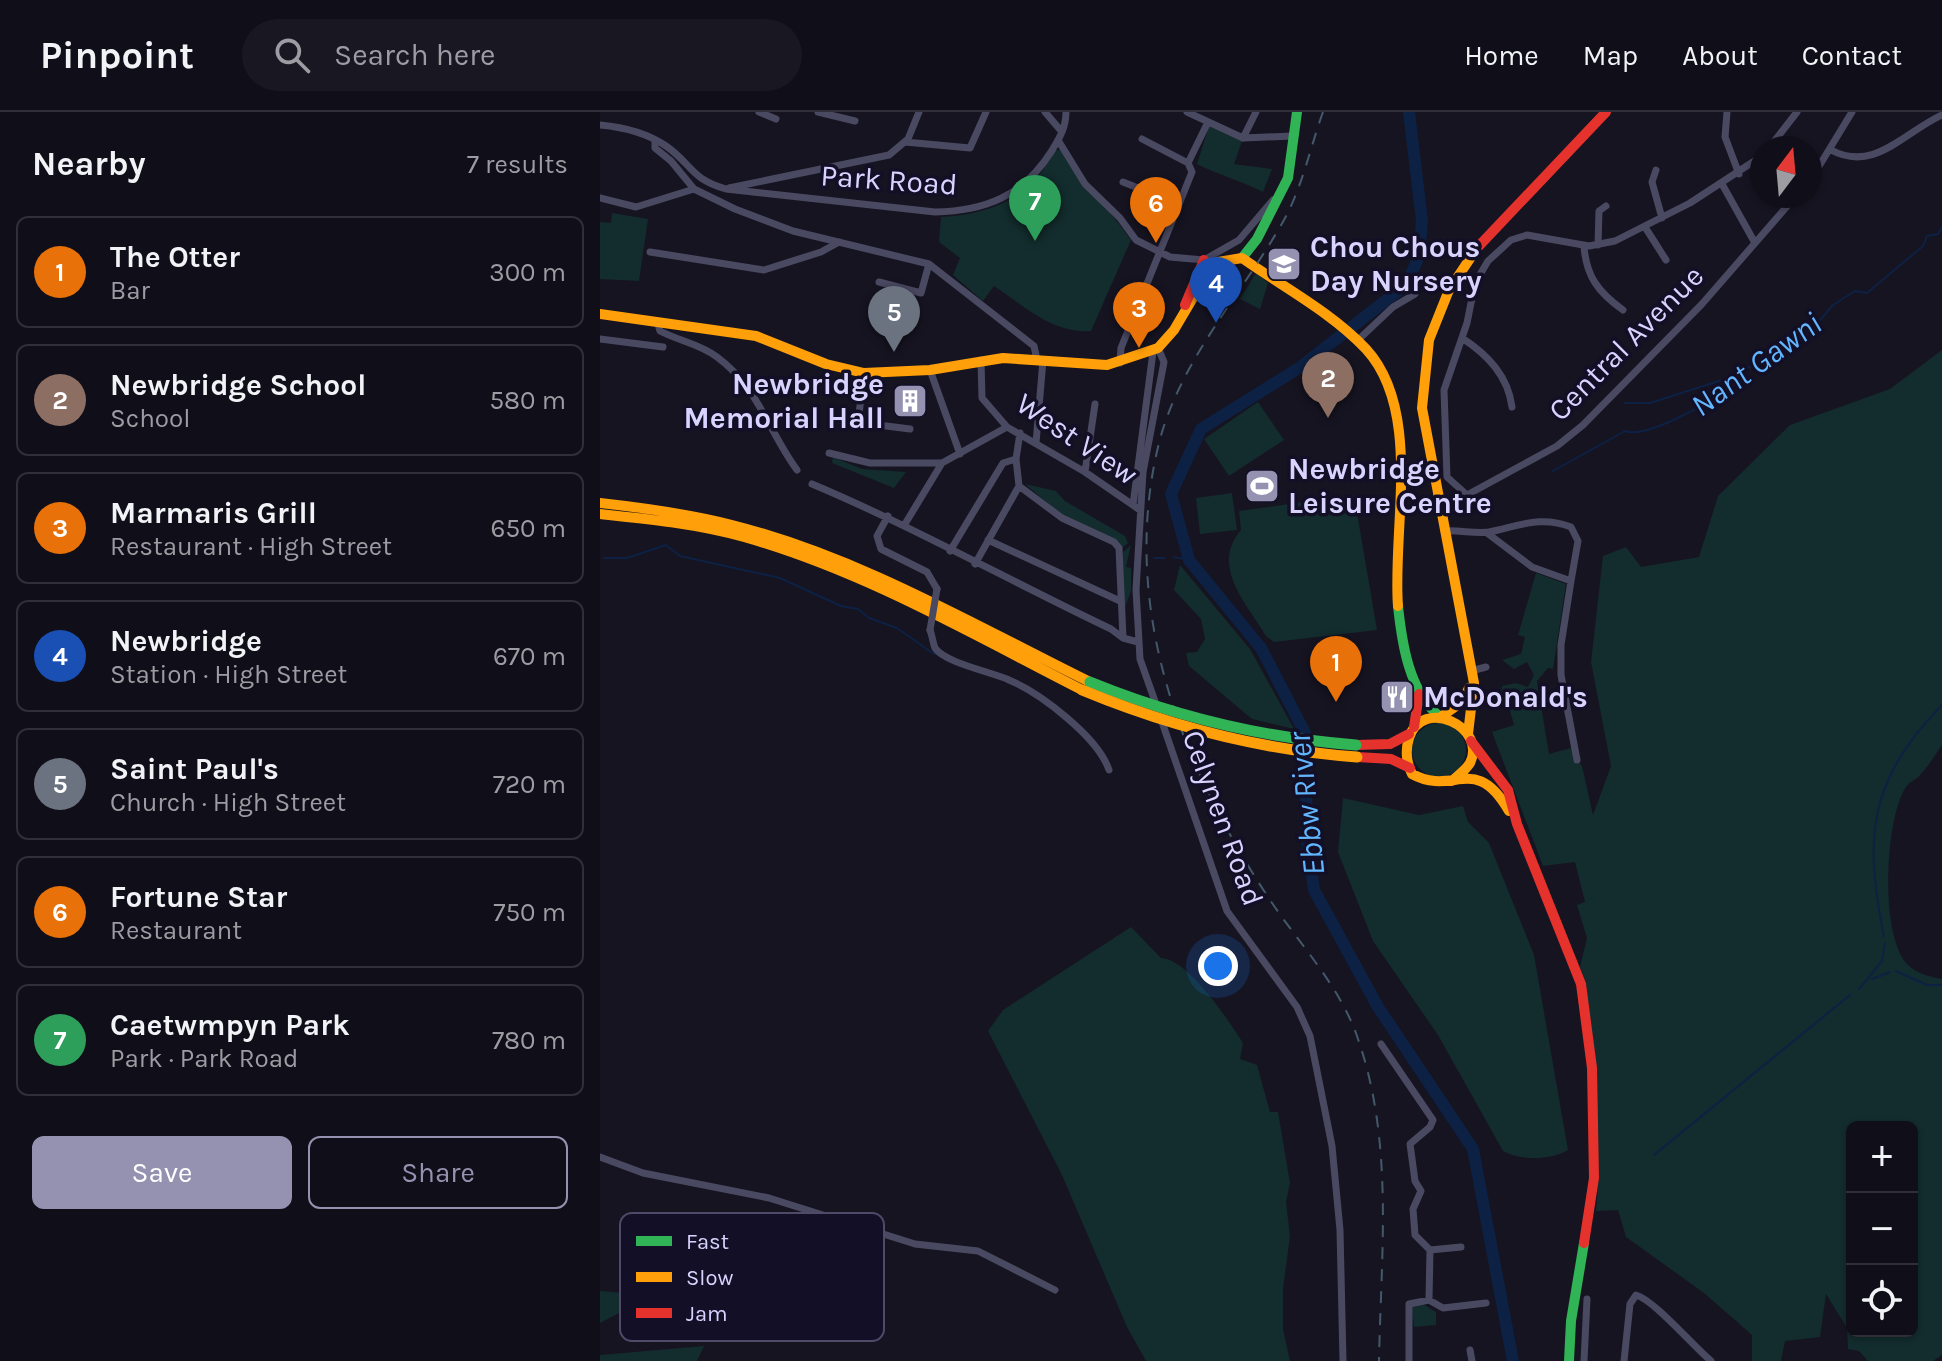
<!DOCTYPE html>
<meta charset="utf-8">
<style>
body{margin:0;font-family:Karla,sans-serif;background:#191822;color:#f1f3f6}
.controls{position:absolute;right:24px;bottom:24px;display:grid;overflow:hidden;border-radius:12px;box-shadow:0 2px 6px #0004}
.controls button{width:72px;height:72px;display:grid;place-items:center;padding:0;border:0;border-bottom:2px solid #302f38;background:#100f19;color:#f1f3f6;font:40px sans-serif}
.compass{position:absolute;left:1150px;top:24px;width:72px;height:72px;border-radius:50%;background:#100f19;box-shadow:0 2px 6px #0004;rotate:16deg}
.you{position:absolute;left:618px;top:854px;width:28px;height:28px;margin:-20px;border:6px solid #fff;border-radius:50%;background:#1a73e8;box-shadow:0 0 0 12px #1a73e833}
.badge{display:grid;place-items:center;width:52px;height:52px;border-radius:50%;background:#9591b1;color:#fff;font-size:26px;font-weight:700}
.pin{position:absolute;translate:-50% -66px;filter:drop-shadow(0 2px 4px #0008)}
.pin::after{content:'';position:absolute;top:42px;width:28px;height:24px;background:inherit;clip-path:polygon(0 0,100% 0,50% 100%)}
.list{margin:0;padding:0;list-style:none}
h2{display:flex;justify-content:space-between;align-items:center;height:104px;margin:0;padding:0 32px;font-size:34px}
h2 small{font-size:26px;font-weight:400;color:#9c9ca2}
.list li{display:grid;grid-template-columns:52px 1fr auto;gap:24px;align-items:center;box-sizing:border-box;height:112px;margin:0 16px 16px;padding:0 16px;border:2px solid #302f38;border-radius:12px}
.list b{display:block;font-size:30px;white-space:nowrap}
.list p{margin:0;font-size:26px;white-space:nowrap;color:#9c9ca2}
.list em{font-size:26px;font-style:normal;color:#9c9ca2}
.actions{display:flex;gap:16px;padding:24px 32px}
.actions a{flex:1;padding:18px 0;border:2px solid #9591b1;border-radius:12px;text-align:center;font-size:28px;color:#9591b1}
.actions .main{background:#9591b1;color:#fff}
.icon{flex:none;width:44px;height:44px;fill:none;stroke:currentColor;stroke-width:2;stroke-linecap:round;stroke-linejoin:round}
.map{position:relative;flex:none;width:1342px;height:1249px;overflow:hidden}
header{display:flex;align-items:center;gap:48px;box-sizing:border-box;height:112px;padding:0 40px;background:#100f19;border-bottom:2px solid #302f38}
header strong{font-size:38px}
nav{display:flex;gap:44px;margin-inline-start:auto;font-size:28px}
.search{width:560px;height:72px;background:#191822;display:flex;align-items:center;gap:20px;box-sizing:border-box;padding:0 28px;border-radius:44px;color:#9c9ca2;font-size:30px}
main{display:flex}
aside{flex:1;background:#100f19}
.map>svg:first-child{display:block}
</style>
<header>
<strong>Pinpoint</strong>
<div class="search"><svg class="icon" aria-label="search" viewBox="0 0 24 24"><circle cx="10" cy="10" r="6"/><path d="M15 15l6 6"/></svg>Search here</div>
<nav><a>Home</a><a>Map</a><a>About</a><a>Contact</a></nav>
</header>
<main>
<aside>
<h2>Nearby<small>7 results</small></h2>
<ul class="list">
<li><span class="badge" style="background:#e8710a">1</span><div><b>The Otter</b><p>Bar</p></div><em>300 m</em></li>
<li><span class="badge" style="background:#8d6e63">2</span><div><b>Newbridge School</b><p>School</p></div><em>580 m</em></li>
<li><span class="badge" style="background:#e8710a">3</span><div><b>Marmaris Grill</b><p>Restaurant · High Street</p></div><em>650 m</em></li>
<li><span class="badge" style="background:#1a4fb4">4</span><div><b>Newbridge</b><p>Station · High Street</p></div><em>670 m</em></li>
<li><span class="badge" style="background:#6b7280">5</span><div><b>Saint Paul's</b><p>Church · High Street</p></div><em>720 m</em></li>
<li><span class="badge" style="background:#e8710a">6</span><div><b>Fortune Star</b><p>Restaurant</p></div><em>750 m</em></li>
<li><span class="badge" style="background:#2e9e5b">7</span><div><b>Caetwmpyn Park</b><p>Park · Park Road</p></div><em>780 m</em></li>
</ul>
<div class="actions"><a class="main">Save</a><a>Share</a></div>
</aside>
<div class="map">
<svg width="1342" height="1249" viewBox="0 0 1342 1249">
<rect width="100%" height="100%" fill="#161421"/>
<path fill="#132c2d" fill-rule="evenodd" d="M609 14 642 29 634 52 672 57 663 80C641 69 619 63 597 52Z
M461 37C478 72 509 95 531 128L491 219C453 222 424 194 394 174L383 189 353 163 360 146 339 130 341 105C389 103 433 85 454 39Z
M12 101 48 107 39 169 0 167V110L11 111Z
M656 161 668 171 660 197 640 187Z
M1342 238V633C1335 643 1328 655 1320 663 1316 668 1309 670 1306 675 1285 706 1279 825 1308 853 1317 862 1331 865 1342 867V1243L1333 1249H1268L1259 1239 1248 1237 1247 1216 1226 1182 1220 1225 1185 1229 1181 1249H1152V1223L1104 1181 1026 1125 1018 1098 996 1099 999 1062 986 871 980 855 987 826 977 793 985 790 975 750 943 754 892 620 914 613 906 585 900 586 902 574 916 571 928 575 934 563 927 550 914 557 902 548 921 542 925 525 918 523 936 461 966 472 953 557 948 556 937 569 949 642 971 636 982 654 993 703 1011 654 991 550 1003 444 1026 435 1041 455 1099 445 1118 384 1190 313 1290 277ZM1252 1015H1312V1219H1252Z
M658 290 684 328 629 364 604 327Z
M233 345 262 357 306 360 294 376 232 351Z
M425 372 456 379 465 389 525 424 528 431 522 436 464 405Z
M632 381 637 418 600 422 596 386Z
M754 383 777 518 674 530 666 524C646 491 610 454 641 418L639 399Z
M531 433 526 455 531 456V479L523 501V440Z
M580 453 650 537 694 617 652 607 589 554 586 541 597 540 605 527 601 507 574 478Z
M812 638a27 27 0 1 1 54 0a27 27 0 1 1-54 0Z
M743 686 819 703 863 694 868 710 889 731 934 843 968 1038C952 1048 920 1049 903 1039L838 923 773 829 738 740Z
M531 815 561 846C588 847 627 906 643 931L640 947 657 953 670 1000H678L690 1071 686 1090 690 1124 683 1177V1217L690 1249H546L527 1215 462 1063 388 919 403 898Z
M0 1179 27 1181 32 1187 25 1198 0 1211Z
M821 1191 836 1200V1213L814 1215 812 1195Z
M104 1234 97 1249H0V1243Z"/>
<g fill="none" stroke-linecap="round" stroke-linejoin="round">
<path stroke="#0d2144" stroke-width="2" d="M1025 291H1050L1141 262
M953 359 1025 319C1047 328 1117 286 1137 271 1141 268 1143 260 1147 256L1162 251 1173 238 1186 236 1190 226 1209 221 1233 193 1255 179 1267 181 1323 134 1327 124 1338 122 1342 115
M574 445 589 448
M4 446H27L66 433 80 444 180 466 241 494 258 497 269 506 297 516 334 542
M554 446H565
M1284 825C1264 725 1268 669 1342 593
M1296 859 1327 873H1342
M1272 867 1290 860
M1259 877 1282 849 1285 831
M1054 1043 1250 883"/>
<path stroke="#0d2144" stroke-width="12" d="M809 0 822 109 819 144 807 172 699 256 601 317 571 382 589 448 661 536 705 621 707 727 714 778 778 895 873 1037 913 1249"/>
<path stroke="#4a4962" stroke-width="7" d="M159 0 176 7
M218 0 255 9
M445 0 462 20
M587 0 643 26 692 24
M1127 0 1125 25 1139 62
M0 13C22 15 47 21 66 34 92 52 90 67 126 77L335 100C385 99 423 84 451 40 459 27 466 16 466 0
M643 26 656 0
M55 28V36L71 49 94 77 135 97 193 119 329 152 434 234 437 248
M458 28 485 72 520 106 536 128 570 145 604 148 639 128 673 88
M305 30 370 36 386 0
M1169 36 1197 0
M1231 38C1274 61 1303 21 1342 3
M588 51 608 10
M1056 58 1052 70 1062 106
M1210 69 1252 0
M523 70 578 92
M1122 72 1155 131
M129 76 289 43 308 27 319 0
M0 86 36 95 94 77
M1045 115 1066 148
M998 133 999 99 1006 94
M984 134C986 164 998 180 1023 198
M50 140 164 158 221 140 239 130
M279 170 321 181 329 152
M57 209 60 219C79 229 100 232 117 245 158 275 169 320 197 358
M862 226C888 243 908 264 912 295
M0 227 63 235
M757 229 793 195 815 182
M381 248 382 286 407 315 485 360 540 398
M520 251 521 236 592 60 588 51 542 27
M330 258 360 342
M239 308 310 317
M258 310 264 261
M420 321 416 347 419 374 462 406 514 430 519 436 523 526 538 530
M436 331 443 248
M229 341 270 351H342L407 315
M485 360 495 292
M212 372C314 415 410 469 511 517L523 526
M867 383 957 334 983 313 1102 192 1196 84
M533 393 553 240
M839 396 867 383 847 365 844 278 867 211 875 171 888 149 911 128 927 123 989 134 1015 129 1090 91 1162 44
M288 404 277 424 281 437 327 460 337 477
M305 412 342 351
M844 419C859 418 876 422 889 420 919 414 941 403 971 415L978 429 971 469
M887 421 932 455 971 469 961 533V563L977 648
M388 428 520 489
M350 439 403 351 416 347
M375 452 419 374
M330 518C332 523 333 531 335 536 345 551 392 560 409 568 440 581 498 625 509 658
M871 559 886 555
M557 595 540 547 536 478 543 360 564 250 558 236
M561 607 627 799 697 895 710 924 732 1034 740 1118 743 1249
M781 932 833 1008 830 1015 810 1032 815 1069 821 1079 813 1097 815 1123 830 1138 829 1188
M0 1045 43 1061 169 1086 315 1132 378 1139 455 1178
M830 1138 861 1135
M870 1238 872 1249
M809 1249V1192L829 1188 843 1196 886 1191
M984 1249 987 1187
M1024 1249 1030 1192 1036 1183C1054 1188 1093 1234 1111 1249"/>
<path stroke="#30b455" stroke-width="10" d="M642 146 657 127 688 66 697 0
M798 494C802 532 809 579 839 604
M969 1249 971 1209 984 1131"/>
<path stroke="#ff9f0a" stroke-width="10" d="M642 146C683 175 731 200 766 237 823 299 792 417 798 494
M0 202 156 224 226 252 264 261 330 258 403 246 507 253 558 236 574 218 610 157 618 150 642 146
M0 391C45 396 89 402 132 413 259 445 374 513 490 570
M0 402C48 407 97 412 144 425 264 459 372 522 482 578
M842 604 862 590 869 576
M868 622 874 571 822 296 829 228 849 178 877 136
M852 669C857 664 866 658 870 651 888 615 822 584 809 626 805 639 806 650 812 662 854 685 875 640 909 699"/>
<path stroke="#e5322d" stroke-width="10" d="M877 136 1006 0
M585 193 604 148
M814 615 819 582
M871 629 908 678 917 712 981 872 992 956 994 1066 984 1131
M756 633 790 632 809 622
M757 645 791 647 810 656"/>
<path stroke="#43596b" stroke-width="2" stroke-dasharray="12 10" stroke-linecap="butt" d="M723 0C710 36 703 73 684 108 643 181 580 248 559 331 519 492 580 652 668 785 698 831 740 873 758 927 794 1031 781 1141 779 1249"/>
<path stroke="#4a4962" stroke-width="7" d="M330 518 337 477"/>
<path stroke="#30b455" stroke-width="11" d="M490 570C576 605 663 626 756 633"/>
<path stroke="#ff9f0a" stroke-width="11" d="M482 578C571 615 661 638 757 645"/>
</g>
<defs>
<g id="school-square" transform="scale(1.8)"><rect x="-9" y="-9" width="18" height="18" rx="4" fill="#9591b1" stroke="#130f26"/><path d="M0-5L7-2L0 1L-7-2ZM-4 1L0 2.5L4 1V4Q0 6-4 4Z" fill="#fff"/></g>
<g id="building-square" transform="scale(1.8)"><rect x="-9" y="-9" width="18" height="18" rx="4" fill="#9591b1" stroke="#130f26"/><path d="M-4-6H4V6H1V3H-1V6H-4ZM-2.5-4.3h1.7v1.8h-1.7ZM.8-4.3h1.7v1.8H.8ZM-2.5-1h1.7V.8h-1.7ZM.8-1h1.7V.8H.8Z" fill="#fff"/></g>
<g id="stadium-square" transform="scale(1.8)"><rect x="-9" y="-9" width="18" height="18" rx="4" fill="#9591b1" stroke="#130f26"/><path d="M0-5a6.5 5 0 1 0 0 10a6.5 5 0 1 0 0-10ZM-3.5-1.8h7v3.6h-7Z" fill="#fff"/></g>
<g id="restaurant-square" transform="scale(1.8)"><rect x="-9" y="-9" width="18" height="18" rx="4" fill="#9591b1" stroke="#130f26"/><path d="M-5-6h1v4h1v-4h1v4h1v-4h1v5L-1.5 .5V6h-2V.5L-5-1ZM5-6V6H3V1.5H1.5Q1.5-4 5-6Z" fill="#fff"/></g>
</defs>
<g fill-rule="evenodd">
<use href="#school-square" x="684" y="152"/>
<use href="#building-square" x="310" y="289"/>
<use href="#stadium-square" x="662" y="374"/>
<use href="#restaurant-square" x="797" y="585"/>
</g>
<g text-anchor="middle" stroke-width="7" stroke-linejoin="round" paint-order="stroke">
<g font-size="30" fill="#d9d4ff" stroke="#130f26">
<text transform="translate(289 68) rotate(4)" y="10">Park Road</text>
<text transform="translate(1026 231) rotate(-45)" y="10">Central Avenue</text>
<text transform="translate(477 327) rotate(34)" y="10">West View</text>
<text transform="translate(623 706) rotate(70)" y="10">Celynen Road</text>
</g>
<g font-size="30" font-weight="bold" fill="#d9d4ff" stroke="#130f26" text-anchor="start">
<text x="710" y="145">Chou Chous<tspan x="710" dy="34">Day Nursery</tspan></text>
<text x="284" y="282" text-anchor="end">Newbridge<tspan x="284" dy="34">Memorial Hall</tspan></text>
<text x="688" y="367">Newbridge<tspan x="688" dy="34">Leisure Centre</tspan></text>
<text x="823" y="595">McDonald's</text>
</g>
<g font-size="32" font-style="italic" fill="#62b6ff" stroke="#130f26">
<text transform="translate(1156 252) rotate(-36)" y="11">Nant Gawni</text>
<text transform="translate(706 692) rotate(-96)" y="11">Ebbw River</text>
</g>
</g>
<rect x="20" y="1101" width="264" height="128" rx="12" fill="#130f26" stroke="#4e4a67" stroke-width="2"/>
<rect x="36" y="1124" width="36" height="10" fill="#30b455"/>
<rect x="36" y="1160" width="36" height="10" fill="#ff9f0a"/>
<rect x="36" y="1196" width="36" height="10" fill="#e5322d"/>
<g font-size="22" fill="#d9d4ff">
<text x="86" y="1137">Fast</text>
<text x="86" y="1173">Slow</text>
<text x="86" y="1209">Jam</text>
</g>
</svg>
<div class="controls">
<button>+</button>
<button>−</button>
<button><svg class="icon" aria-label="locate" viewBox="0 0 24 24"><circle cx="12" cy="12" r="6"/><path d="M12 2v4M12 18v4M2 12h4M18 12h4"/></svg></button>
</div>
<svg class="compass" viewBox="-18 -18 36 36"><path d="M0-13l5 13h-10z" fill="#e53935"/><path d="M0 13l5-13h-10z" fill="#9c9ca2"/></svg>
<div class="you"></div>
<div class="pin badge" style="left:736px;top:590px;background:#e8710a">1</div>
<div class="pin badge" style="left:728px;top:306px;background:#8d6e63">2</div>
<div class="pin badge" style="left:539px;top:236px;background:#e8710a">3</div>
<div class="pin badge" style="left:616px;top:211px;background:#1a4fb4">4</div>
<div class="pin badge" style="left:294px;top:240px;background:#6b7280">5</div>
<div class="pin badge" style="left:556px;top:131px;background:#e8710a">6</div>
<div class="pin badge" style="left:435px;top:129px;background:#2e9e5b">7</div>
</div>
</main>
